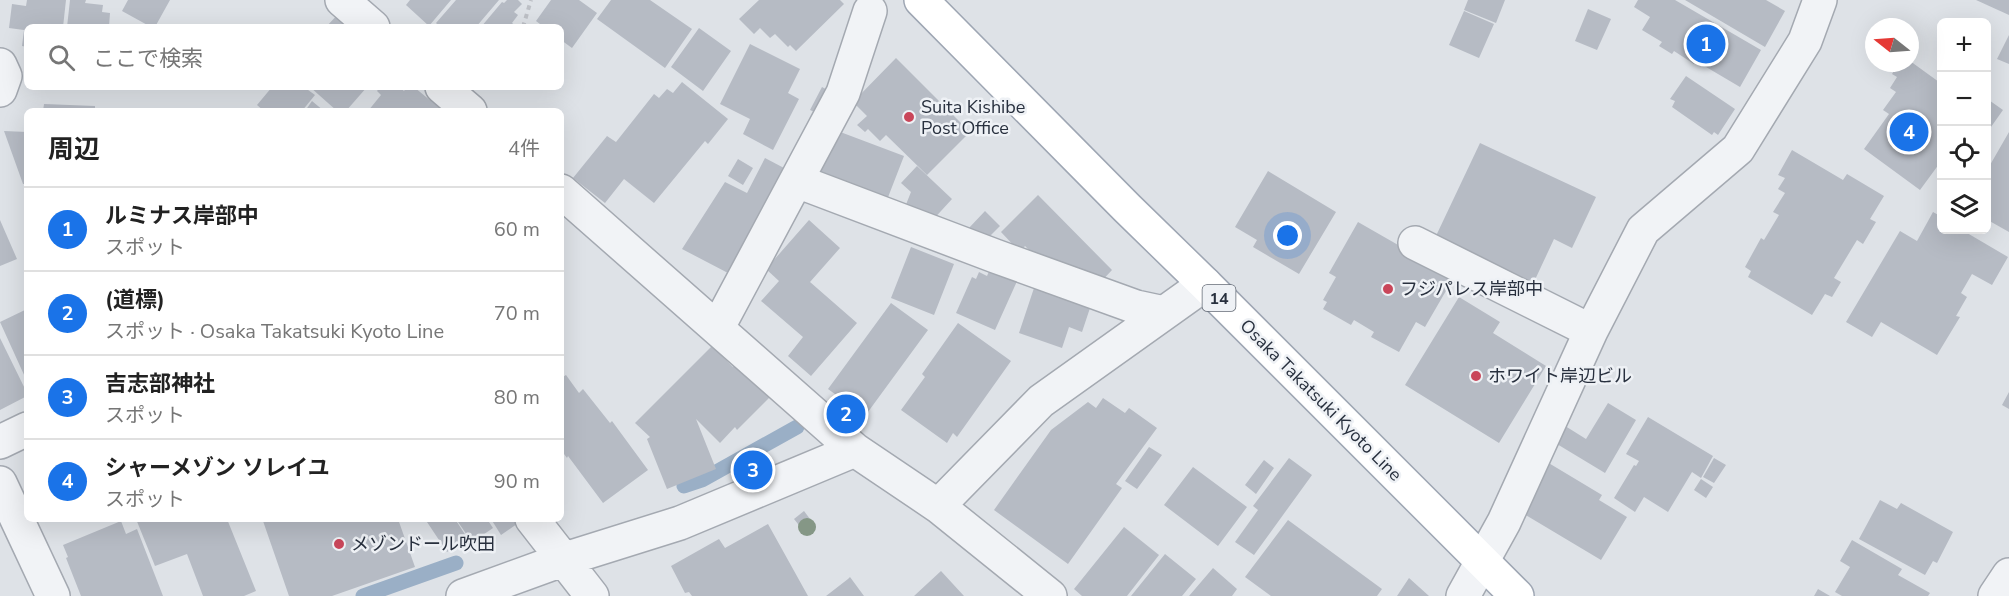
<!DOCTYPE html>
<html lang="ja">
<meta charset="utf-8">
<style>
body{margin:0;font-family:"Nunito Sans","Noto Sans JP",sans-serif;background:#f6f6f6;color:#222}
.controls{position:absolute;right:18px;top:18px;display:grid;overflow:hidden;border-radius:9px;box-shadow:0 6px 24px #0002}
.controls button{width:54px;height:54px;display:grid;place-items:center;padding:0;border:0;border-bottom:2px solid #e0e0e0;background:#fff;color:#222;font:30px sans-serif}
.compass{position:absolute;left:1865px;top:18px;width:54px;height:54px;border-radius:50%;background:#fff;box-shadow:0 6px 24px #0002;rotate:287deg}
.you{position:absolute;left:1288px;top:236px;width:21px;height:21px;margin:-15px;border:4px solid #fff;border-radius:50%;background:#1a73e8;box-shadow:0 0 0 9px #1a73e833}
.badge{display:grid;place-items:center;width:39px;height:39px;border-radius:50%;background:#1a73e8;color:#fff;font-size:20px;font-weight:700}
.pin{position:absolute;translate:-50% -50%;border:3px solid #fff;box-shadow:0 2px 6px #0006}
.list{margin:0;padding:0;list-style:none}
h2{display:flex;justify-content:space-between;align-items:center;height:78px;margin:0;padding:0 24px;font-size:26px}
h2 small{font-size:20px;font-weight:400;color:#767676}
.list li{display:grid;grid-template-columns:39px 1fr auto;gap:18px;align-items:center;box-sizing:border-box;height:84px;padding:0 24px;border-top:2px solid #e0e0e0}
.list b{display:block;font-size:22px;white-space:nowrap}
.list p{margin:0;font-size:20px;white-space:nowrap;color:#767676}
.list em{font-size:20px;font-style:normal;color:#767676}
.icon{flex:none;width:33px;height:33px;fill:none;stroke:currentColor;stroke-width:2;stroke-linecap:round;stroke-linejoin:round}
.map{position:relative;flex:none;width:2009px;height:596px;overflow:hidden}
.search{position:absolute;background:#fff;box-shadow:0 6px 24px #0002;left:24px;top:24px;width:540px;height:66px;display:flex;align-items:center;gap:15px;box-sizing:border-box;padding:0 21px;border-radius:9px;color:#767676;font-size:22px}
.panel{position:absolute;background:#fff;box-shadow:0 6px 24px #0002;left:24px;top:108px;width:540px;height:414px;border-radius:9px}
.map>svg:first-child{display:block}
</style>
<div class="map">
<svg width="2009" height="596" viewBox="0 0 2009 596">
<rect width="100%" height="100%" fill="#dee2e7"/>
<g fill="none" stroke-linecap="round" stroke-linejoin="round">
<path stroke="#9aafc6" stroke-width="15" d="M684 486 702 480 797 427
M363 596 456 563"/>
</g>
<path fill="#b6bbc4" d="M27 0H66L63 27H27V47L22 46 24 30 9 28 12 4 26 6Z
M70 0H86L85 3 103 5 102 12 110 13 109 27H67Z
M128 0H170L155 27H151L122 11Z
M410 0H451L429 26 406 5Z
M456 0H499L476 27H440L436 23Z
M507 0H518L522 4 514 12 518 15 512 23 517 27H481L502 2 504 3Z
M551 0H579L597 13 572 48 561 40V27H544L536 21Z
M611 0H650L692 29 665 68 597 19Z
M759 0H840L844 4 796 51 790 45 788 47 775 34 770 38 760 28 754 34 739 19Z
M1468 0H1505L1496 23 1464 10Z
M1638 0H1675L1761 50 1740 87 1696 61 1694 64 1674 51 1672 54 1659 46 1662 42 1642 30 1650 17 1634 7Z
M1685 0H1766L1785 11 1765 47Z
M1976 0H2009V15Z
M1588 9 1611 19 1597 50 1575 41Z
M1464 11 1494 24 1479 58 1449 45Z
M340 12 357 27H326Z
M699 28 731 51 703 91 671 67Z
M2009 35V64L1997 59Z
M750 44 800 69 788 93 799 99 773 150 743 134 750 119 720 104Z
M896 58 970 132 927 175 886 135 880 141 868 129 865 132 857 125 867 116 853 102Z
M1910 61 1939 82 1942 78V160L1920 190 1864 149 1889 114 1883 110 1896 92 1890 88 1897 77 1892 74 1899 63H1910Z
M1686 76 1735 109 1718 135 1714 132 1712 135 1672 107 1675 101 1670 99Z
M682 82 728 119 708 144 705 141 654 203 624 179 605 203 573 178 607 136 616 142 654 94 659 98 667 89 673 93Z
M272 87H304L315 95 302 111H264L257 105Z
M310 87H367L346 111H337Z
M380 87H399L404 91 407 87H414L443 111H368L381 95 377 91Z
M822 87 833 93 823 116 810 110Z
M1986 98 2003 110 1986 134Z
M312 101 324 111H305Z
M44 104 95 106V111H43Z
M835 130 904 156 885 205 816 179Z
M4 131 27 132V184H23Z
M2009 132V232L1986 219V172Z
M1480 143 1596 197 1572 248 1554 239 1533 284 1435 238Z
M1792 150 1843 180 1847 174 1884 196 1870 219 1876 222 1863 244 1857 240 1834 278 1841 282 1832 297 1825 294 1812 315 1748 277 1751 271 1745 267 1761 238 1764 240 1779 215 1773 212 1785 193 1778 189 1785 178 1778 175Z
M765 158 784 168 728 273 682 249 725 182 747 193Z
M738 159 753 168 743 185 728 176Z
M917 166 952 199 930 223 903 212 911 192 901 183Z
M1268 171 1336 212 1299 274 1253 247 1257 240 1235 227Z
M1038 195 1112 270 1098 285 1045 266 1025 246 1020 252 1001 232Z
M985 211 1000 226 982 244 968 229Z
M1933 212 1942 217V230H1962L2008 257 1992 285 1972 274 1961 293 1967 297 1956 316 1960 317 1937 355 1881 322 1872 337 1846 322 1900 231 1917 241Z
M0 220 17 259 0 266Z
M809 220 840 248 810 282 857 323 811 376 788 356 803 337 761 301 779 281 766 269Z
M1358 222 1454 277 1425 327 1416 322 1399 352 1371 337 1374 332 1354 320 1351 325 1323 309 1327 302 1323 300 1336 277 1329 273Z
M911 247 954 264 934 315 891 298Z
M991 267 1018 279 995 330 956 313 972 277 976 279 979 272 987 276Z
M1037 279 1093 299 1082 332 1069 327 1062 348 1019 333Z
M1459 297 1500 322 1493 333 1546 366 1499 443 1405 385Z
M891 303 928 330 865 416 828 389Z
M27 309V376L25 377 0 322Z
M958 323 1011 361 957 437 953 433 947 443 901 410 925 377 922 374Z
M0 338 27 393V396L0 410Z
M712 346 733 367 736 363 770 397 737 430 735 427 720 443 696 419 716 469 667 489 647 439 650 437 635 423Z
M566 375 579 393 583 389 610 423 612 421 648 470 603 503 568 456 567 458 561 450V378Z
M2009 392V409L2002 405Z
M1103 398 1125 413 1129 408 1157 428 1116 484 1122 488 1068 564 994 510 1051 430 1088 402 1096 408Z
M1608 403 1636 420 1605 473 1552 441 1562 424 1586 439Z
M1648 417 1713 456 1701 478 1692 472 1668 512 1644 497 1635 512 1614 498 1634 465 1636 466 1639 461 1626 454Z
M1149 447 1162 455 1137 489 1125 481Z
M1289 458 1312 475 1254 555 1235 542 1258 510 1253 506Z
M1714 458 1726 465 1714 483 1703 477Z
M1264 460 1274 468 1256 494 1245 485Z
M1547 462 1602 495 1599 500 1627 517 1601 560 1519 511Z
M1193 467 1247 507 1218 546 1164 505Z
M1701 479 1713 487 1706 498 1694 490Z
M1880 500 1897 509 1901 503 1953 532 1937 563 1933 561 1925 575 1859 539Z
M804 511 816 527 806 534 794 519Z
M136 519H227L256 591 244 596H203L187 554 155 566Z
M269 519H398L415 567 332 596H289L263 521Z
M425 519H455L468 539 447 552Z
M456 519H487L493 528 474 541 472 537 469 538Z
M491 519H524L501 535Z
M1288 520 1382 589 1377 596H1271L1245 577Z
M121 521 126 534 137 529 163 596H81L66 558 68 557 63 545Z
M768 524 808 596H692L689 592 685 593 671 566 719 539 725 548Z
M1124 527 1159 555 1127 596H1082L1074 589Z
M1852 540 1902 569 1898 575 1930 593 1928 596H1842L1835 592 1850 567 1840 561Z
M1165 554 1196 579 1182 596H1131Z
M1213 568 1237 589 1232 596H1189Z
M941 571 964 596H914Z
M850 577 864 596H826L848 579Z
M1409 578 1429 596H1397Z
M1818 589 1830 596H1814Z"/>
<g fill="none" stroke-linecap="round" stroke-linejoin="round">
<g stroke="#a4a9b1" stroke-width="36">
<path id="minor" d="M342 0 373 27
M0 65 5 76 0 90
M442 87 470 111
M797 181 995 256 1136 307 1164 313
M561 191 855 450 938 506 1050 596
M1415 243 1591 331
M718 327 843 93 870 11
M0 442 27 429
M0 483 53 596
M938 506 1041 401 1205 284
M532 519 592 596
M463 596 562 560 680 523 855 450
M1463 596 1504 522 1591 331 1643 230 1738 149 1805 41 1820 0
M1995 596 2009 575"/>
</g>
<g stroke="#9ea6b3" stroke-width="36">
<path id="major" d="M921 0 1127 208 1205 284 1517 596"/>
</g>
<path stroke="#bdc0c6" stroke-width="4" stroke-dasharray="4.5 4.5" stroke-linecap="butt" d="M523 27 531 0"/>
<use href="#minor" stroke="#f1f3f6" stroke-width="33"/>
<use href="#major" stroke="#fff" stroke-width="33"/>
</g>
<circle fill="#859786" cx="807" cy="527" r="9"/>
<g fill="#c9465a" stroke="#eef1f5" stroke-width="2">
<circle cx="909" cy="117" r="6"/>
<circle cx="1388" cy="289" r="6"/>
<circle cx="1476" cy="376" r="6"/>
<circle cx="339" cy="544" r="6"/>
</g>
<g text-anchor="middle" stroke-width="5" stroke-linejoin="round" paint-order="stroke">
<rect fill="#eef1f5" stroke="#636a75" stroke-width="1.5" x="1202.5" y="285" width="33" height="26" rx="4.5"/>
<g font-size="16" font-weight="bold" fill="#28303e">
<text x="1219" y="304">14</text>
</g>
<g font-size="18" fill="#28303e" stroke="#eef1f5" text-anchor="start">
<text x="921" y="113">Suita Kishibe<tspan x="921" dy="21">Post Office</tspan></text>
<text x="1400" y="295">フジパレス岸部中</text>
<text x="1488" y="382">ホワイト岸辺ビル</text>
<text x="351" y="550">メゾンドール吹田</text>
</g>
<g font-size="18" fill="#28303e" stroke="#eef1f5">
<text transform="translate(1321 400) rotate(45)" y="6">Osaka Takatsuki Kyoto Line</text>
</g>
</g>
</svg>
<div class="controls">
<button>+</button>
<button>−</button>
<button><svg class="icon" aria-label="locate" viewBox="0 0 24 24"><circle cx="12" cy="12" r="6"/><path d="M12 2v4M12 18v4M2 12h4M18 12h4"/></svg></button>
<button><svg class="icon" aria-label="layers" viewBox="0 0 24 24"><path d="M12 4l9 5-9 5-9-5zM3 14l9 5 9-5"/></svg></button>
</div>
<svg class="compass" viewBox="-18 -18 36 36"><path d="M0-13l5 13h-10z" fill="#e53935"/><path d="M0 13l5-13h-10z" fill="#767676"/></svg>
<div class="you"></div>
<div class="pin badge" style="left:1706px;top:44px">1</div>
<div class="pin badge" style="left:846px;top:414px">2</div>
<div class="pin badge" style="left:753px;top:470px">3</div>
<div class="pin badge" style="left:1909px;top:132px">4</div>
<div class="search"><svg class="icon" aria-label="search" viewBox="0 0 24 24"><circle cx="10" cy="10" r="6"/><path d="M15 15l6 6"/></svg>ここで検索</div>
<section class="panel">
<h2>周辺<small>4件</small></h2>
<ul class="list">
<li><span class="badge">1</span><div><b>ルミナス岸部中</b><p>スポット</p></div><em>60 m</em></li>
<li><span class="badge">2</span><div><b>(道標)</b><p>スポット · Osaka Takatsuki Kyoto Line</p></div><em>70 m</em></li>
<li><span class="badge">3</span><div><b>吉志部神社</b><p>スポット</p></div><em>80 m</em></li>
<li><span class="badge">4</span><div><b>シャーメゾン ソレイユ</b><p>スポット</p></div><em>90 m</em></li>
</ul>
</section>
</div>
